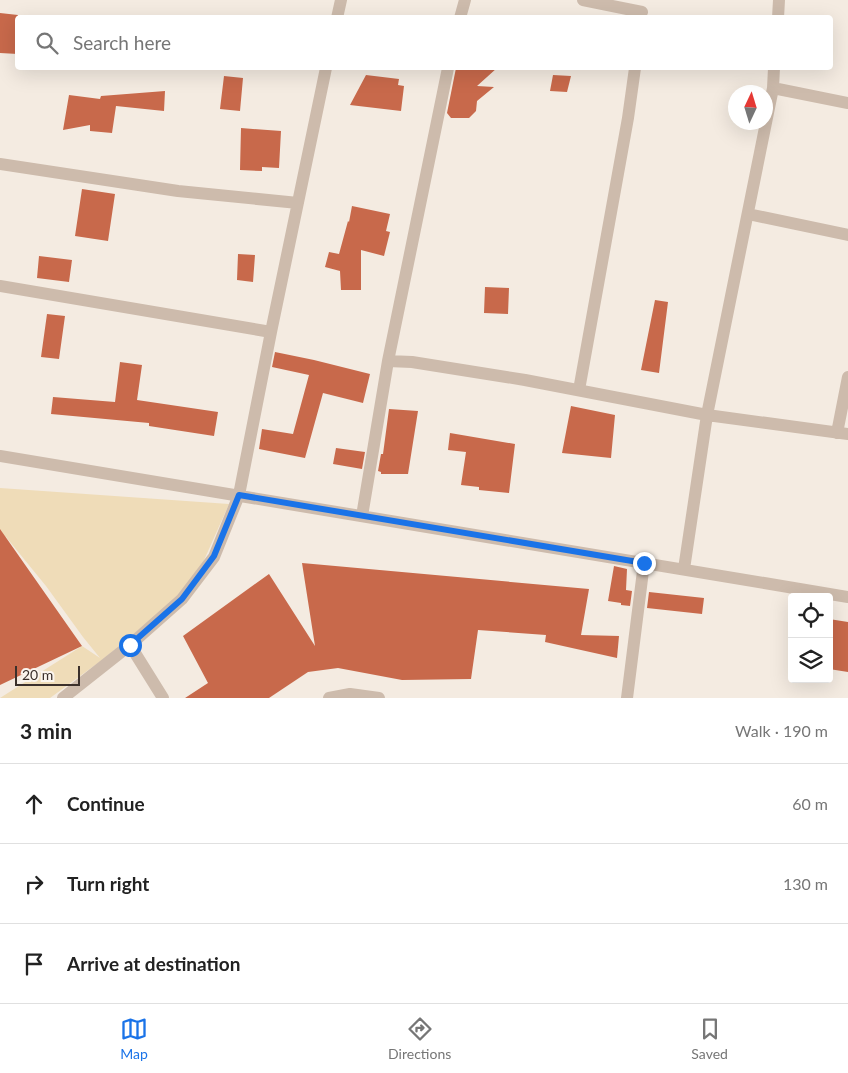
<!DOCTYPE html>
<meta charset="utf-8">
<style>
body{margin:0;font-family:Lato,sans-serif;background:#f2f2f2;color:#222}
.controls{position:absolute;right:15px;bottom:15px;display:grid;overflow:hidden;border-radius:5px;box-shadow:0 5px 20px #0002}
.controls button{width:45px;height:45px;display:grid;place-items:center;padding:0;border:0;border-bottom:1px solid #e0e0e0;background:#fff;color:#222;font:25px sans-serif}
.compass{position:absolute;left:728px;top:85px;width:45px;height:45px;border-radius:50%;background:#fff;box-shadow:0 5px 20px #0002;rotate:4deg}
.scale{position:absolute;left:15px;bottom:12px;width:65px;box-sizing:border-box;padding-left:5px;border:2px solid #3b302b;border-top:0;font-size:14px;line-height:18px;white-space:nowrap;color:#3b302b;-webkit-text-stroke:4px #fbf5ee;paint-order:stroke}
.stop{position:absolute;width:15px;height:15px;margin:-11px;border:4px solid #1a73e8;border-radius:50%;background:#fff}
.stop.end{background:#1a73e8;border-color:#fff;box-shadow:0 1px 5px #0008}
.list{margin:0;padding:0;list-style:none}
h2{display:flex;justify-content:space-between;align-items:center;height:65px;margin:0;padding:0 20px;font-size:21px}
h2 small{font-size:16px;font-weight:400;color:#767676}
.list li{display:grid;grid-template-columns:32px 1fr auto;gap:15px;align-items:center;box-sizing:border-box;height:80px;padding:0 20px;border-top:1px solid #e0e0e0}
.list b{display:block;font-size:19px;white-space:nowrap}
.list em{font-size:16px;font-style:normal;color:#767676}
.icon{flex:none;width:28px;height:28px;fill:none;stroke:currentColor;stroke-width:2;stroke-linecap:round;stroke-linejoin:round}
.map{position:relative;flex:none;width:848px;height:698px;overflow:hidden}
.search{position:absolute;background:#fff;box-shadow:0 5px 20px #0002;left:15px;right:15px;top:15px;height:55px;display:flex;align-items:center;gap:12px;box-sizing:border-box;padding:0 18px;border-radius:5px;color:#767676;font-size:19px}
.sheet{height:305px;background:#fff}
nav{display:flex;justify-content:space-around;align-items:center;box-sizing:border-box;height:70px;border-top:1px solid #e0e0e0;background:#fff;font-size:14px;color:#767676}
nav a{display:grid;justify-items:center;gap:2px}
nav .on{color:#1a73e8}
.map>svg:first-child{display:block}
</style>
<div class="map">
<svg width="848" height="698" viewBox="0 0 848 698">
<rect width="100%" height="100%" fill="#f4ebe1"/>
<path fill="#efdcb8" d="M0 488 229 504 193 585 102 660 50 698H0L82 646 100 658 83 637 46 586 6 537H0Z"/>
<path fill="#c8694b" d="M0 13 18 15V54L0 53Z
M456 68H497L477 86 494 87 477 101 476 111 469 118H451L447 113Z
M366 75 399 79 398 85 404 86 401 111 350 105Z
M553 75 571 76 567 92 550 91Z
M224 76 243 78 240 111 220 109Z
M165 91 164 111 116 106 112 133 90 131V125L63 130 69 95 100 99 101 96Z
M241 128 281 131 279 168 262 167V171L240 170Z
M82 189 115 194 108 241 75 236Z
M352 206 390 214 386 231 390 232 384 256 361 250V290H341L340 271 325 267 329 252 339 254 348 221 349 222Z
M238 254 255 255 253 282 237 280Z
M39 256 72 260 69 282 37 278Z
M485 287 509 288 508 314 484 313Z
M655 300 668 302 659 373 641 370Z
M47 314 65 316 59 359 41 357Z
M275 352 314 360 370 374 363 403 323 393 305 458 259 449 262 429 293 434 309 375 272 367Z
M120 362 142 365 137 400 218 412 214 436 149 426V423L51 414 53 397 115 402Z
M571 406 615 415 611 458 562 453Z
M389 409 418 411 408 474H381V472L378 471 381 454H383Z
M450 433 515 444 509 493 479 490V487L461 485 466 452 448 450Z
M336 448 365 452 362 469 333 464Z
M0 529 82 646 0 685Z
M302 563 589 589 581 635 619 636 617 658 545 642 546 635 478 630 471 679 402 680 338 668 308 672 269 698H185L208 683 183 636 269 574 315 646Z
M614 566 627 569 626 590 632 591 630 606 621 605V603L608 601Z
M649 592 704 598 702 614 647 608Z
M829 619 848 622V672L829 669Z"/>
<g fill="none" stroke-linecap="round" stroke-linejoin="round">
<path stroke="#cdbbac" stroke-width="12" d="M583 0 642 12
M337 18 341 0
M460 18 465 0
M778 18 779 0
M773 88 848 103
M0 164 178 191 298 203
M748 214 848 235
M0 286 271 332
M388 361 448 68
M579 390 628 118 635 68
M837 433 848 377
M0 456 848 597
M362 516 388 361 412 362 525 380 707 415 848 434
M684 569 707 415 773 88 774 68
M130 645 163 698
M63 698 130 645 182 599 214 557 239 495 271 332 326 68
M329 698 350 694 379 698
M627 698 644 563"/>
</g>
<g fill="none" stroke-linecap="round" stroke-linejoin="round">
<path stroke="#1a73e8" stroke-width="6" d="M130 645 182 599 214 556 239 495 644 563"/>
</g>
</svg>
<div class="controls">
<button><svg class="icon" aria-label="locate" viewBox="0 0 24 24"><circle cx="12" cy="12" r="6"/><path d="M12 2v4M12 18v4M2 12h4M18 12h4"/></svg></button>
<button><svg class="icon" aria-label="layers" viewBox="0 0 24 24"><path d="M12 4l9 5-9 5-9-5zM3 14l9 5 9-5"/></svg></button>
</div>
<svg class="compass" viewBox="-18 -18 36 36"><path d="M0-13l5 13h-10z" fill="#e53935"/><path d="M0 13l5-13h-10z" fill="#767676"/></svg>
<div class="scale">20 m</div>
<div class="stop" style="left:130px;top:645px"></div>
<div class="stop end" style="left:644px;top:563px"></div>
<div class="search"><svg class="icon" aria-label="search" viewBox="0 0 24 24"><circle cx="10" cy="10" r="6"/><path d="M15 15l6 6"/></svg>Search here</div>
</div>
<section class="sheet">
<h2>3 min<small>Walk · 190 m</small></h2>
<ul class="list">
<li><svg class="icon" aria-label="ahead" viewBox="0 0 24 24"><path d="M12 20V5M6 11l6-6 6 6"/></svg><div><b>Continue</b></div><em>60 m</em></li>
<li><svg class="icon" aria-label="right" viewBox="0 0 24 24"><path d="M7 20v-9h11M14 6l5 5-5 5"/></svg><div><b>Turn right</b></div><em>130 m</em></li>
<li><svg class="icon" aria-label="arrive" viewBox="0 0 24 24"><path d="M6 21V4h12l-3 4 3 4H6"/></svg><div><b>Arrive at destination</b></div></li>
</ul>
</section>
<nav>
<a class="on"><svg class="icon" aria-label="map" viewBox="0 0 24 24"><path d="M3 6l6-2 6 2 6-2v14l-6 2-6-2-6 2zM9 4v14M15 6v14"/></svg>Map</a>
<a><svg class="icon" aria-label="directions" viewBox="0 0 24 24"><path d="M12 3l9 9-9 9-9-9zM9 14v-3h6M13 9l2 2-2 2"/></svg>Directions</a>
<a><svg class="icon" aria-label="saved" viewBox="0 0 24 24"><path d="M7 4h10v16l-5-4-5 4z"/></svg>Saved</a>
</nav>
